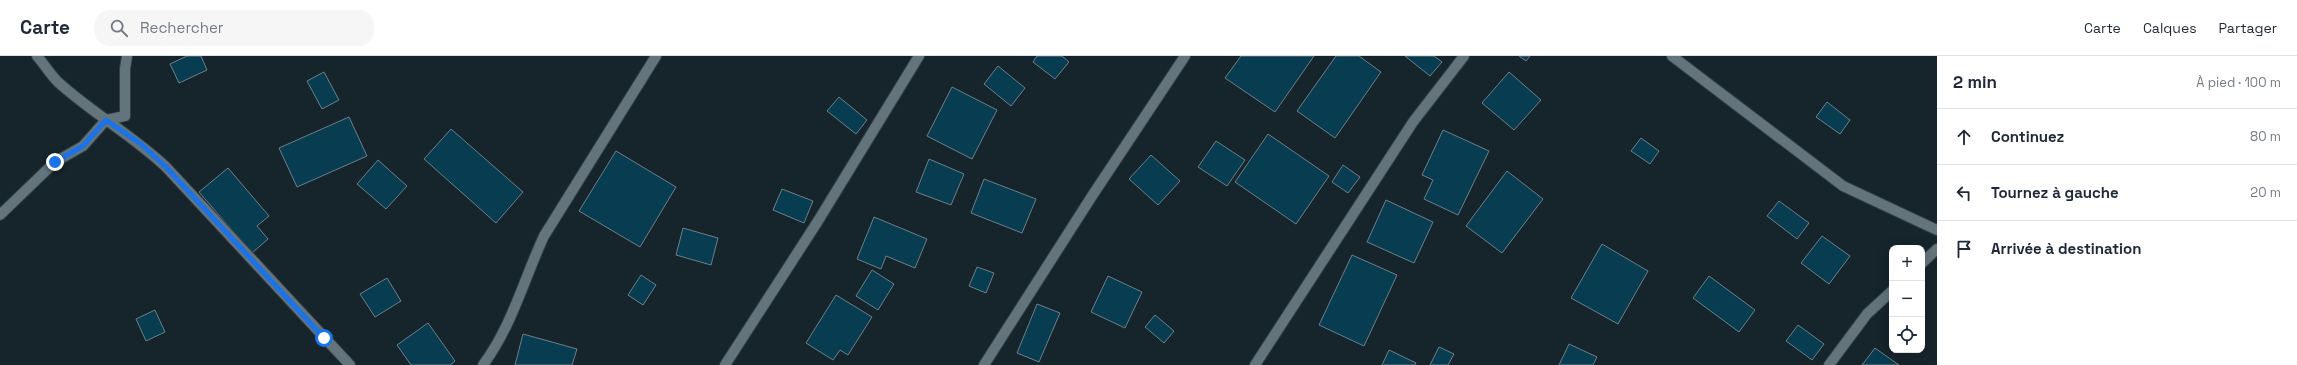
<!DOCTYPE html>
<html lang="fr">
<meta charset="utf-8">
<style>
body{margin:0;font-family:"Space Grotesk",sans-serif;background:#f6f6f7;color:#1f2937}
.controls{position:absolute;right:12px;bottom:12px;display:grid;overflow:hidden;border-radius:8px;box-shadow:0 4px 16px #0002}
.controls button{width:36px;height:36px;display:grid;place-items:center;padding:0;border:0;border-bottom:1px solid #e0e1e3;background:#fff;color:#1f2937;font:20px sans-serif}
.stop{position:absolute;width:12px;height:12px;margin:-9px;border:3px solid #1a73e8;border-radius:50%;background:#fff}
.stop.end{background:#1a73e8;border-color:#fff;box-shadow:0 1px 4px #0008}
.list{margin:0;padding:0;list-style:none}
h2{display:flex;justify-content:space-between;align-items:center;height:52px;margin:0;padding:0 16px;font-size:17px}
h2 small{font-size:13px;font-weight:400;color:#747a83}
.list li{display:grid;grid-template-columns:26px 1fr auto;gap:12px;align-items:center;box-sizing:border-box;height:56px;padding:0 16px;border-top:1px solid #e0e1e3}
.list b{display:block;font-size:15px;white-space:nowrap}
.list em{font-size:13px;font-style:normal;color:#747a83}
.icon{flex:none;width:22px;height:22px;fill:none;stroke:currentColor;stroke-width:2;stroke-linecap:round;stroke-linejoin:round}
.map{position:relative;flex:none;width:1937px;height:309px;overflow:hidden}
header{display:flex;align-items:center;gap:24px;box-sizing:border-box;height:56px;padding:0 20px;background:#fff;border-bottom:1px solid #e0e1e3}
header strong{font-size:19px}
nav{display:flex;gap:22px;margin-inline-start:auto;font-size:14px}
.search{width:280px;height:36px;background:#f6f6f7;display:flex;align-items:center;gap:10px;box-sizing:border-box;padding:0 14px;border-radius:16px;color:#747a83;font-size:15px}
main{display:flex}
aside{flex:1;background:#fff}
.map>svg:first-child{display:block}
</style>
<header>
<strong>Carte</strong>
<div class="search"><svg class="icon" aria-label="search" viewBox="0 0 24 24"><circle cx="10" cy="10" r="6"/><path d="M15 15l6 6"/></svg>Rechercher</div>
<nav><a>Carte</a><a>Calques</a><a>Partager</a></nav>
</header>
<main>
<div class="map">
<svg width="1937" height="309" viewBox="0 0 1937 309">
<rect width="100%" height="100%" fill="#16242b"/>
<path fill="#083d51" stroke="#6e7f87" d="M187 0H201L207 14 179 27 170 8Z
M1037 0H1062L1069 6 1055 23 1033 6Z
M1241 0H1314L1275 56 1225 22Z
M1336 0H1359L1381 16 1335 82 1297 55Z
M1405 0H1434L1442 6 1430 20Z
M1519 0H1530L1526 5Z
M998 10 1025 32 1011 50 984 28Z
M324 16 339 44 322 53 307 25Z
M1509 16 1541 44 1514 74 1482 47Z
M952 31 997 54 972 103 927 80Z
M839 41 867 64 856 78 827 55Z
M1827 46 1850 64 1840 78 1816 61Z
M349 61 367 100 297 131 279 92Z
M451 73 523 136 496 167 424 103Z
M1443 74 1489 95 1458 159 1424 143 1433 124 1422 119Z
M1268 78 1329 120 1296 168 1235 126Z
M1641 82 1659 95 1650 108 1631 95Z
M1216 85 1245 104 1227 130 1198 111Z
M616 95 676 131 640 191 579 155Z
M1151 99 1180 125 1158 149 1129 123Z
M929 103 964 118 951 149 916 136Z
M378 104 407 130 386 153 357 128Z
M1343 109 1360 121 1348 137 1332 126Z
M228 112 269 160 257 170 268 183 252 197 199 136Z
M1507 115 1543 143 1502 197 1466 170Z
M984 123 1036 143 1022 177 971 157Z
M782 133 813 145 804 167 773 154Z
M1386 144 1433 166 1414 207 1367 186Z
M1779 145 1809 167 1797 183 1767 160Z
M874 161 927 183 915 212 886 200 881 213 857 203Z
M683 172 718 182 711 209 676 199Z
M1822 180 1850 200 1829 228 1801 207Z
M1602 188 1648 215 1618 268 1571 242Z
M1352 199 1397 219 1364 290 1319 269Z
M977 211 994 217 986 237 969 230Z
M872 214 894 228 878 254 856 240Z
M641 219 656 229 643 249 628 239Z
M1108 220 1142 236 1125 272 1091 256Z
M1709 220 1755 254 1739 276 1693 242Z
M387 222 401 245 375 261 360 238Z
M836 239 872 261 848 299 840 294 833 304 806 287Z
M1037 248 1060 257 1039 306 1017 297Z
M155 254 165 276 146 285 136 263Z
M1155 259 1174 275 1164 287 1145 271Z
M428 267 455 305 450 309H411L397 289Z
M1798 269 1824 288 1812 304 1786 285Z
M523 278 577 293 572 309H515Z
M1569 288 1597 301 1593 309H1559Z
M1439 291 1454 298 1448 309H1430Z
M1875 292 1899 309H1862Z
M1389 294 1416 307 1415 309H1382Z"/>
<g fill="none" stroke-linecap="round" stroke-linejoin="round">
<g stroke="#343f45" stroke-width="12">
<path id="minor" d="M37 0C44 8 50 18 58 26 92 57 132 79 166 111L350 309
M1672 0 1843 130 1937 174
M0 159 55 106 83 90 106 64 125 60V13L127 0
M1922 207 1937 193
M483 309C512 270 524 223 544 180L656 0
M725 309 818 165 919 0
M984 309 1092 140 1185 0
M1255 309 1413 66 1464 0
M1829 309 1867 258 1892 235"/>
</g>
<use href="#minor" stroke="#63747c" stroke-width="10"/>
</g>
<g fill="none" stroke-linecap="round" stroke-linejoin="round">
<path stroke="#1a73e8" stroke-width="5" d="M55 106 83 90 106 64 141 88 166 111 324 282"/>
</g>
</svg>
<div class="controls">
<button>+</button>
<button>−</button>
<button><svg class="icon" aria-label="locate" viewBox="0 0 24 24"><circle cx="12" cy="12" r="6"/><path d="M12 2v4M12 18v4M2 12h4M18 12h4"/></svg></button>
</div>
<div class="stop" style="left:324px;top:282px"></div>
<div class="stop end" style="left:55px;top:106px"></div>
</div>
<aside>
<h2>2 min<small>À pied · 100 m</small></h2>
<ul class="list">
<li><svg class="icon" aria-label="ahead" viewBox="0 0 24 24"><path d="M12 20V5M6 11l6-6 6 6"/></svg><div><b>Continuez</b></div><em>80 m</em></li>
<li><svg class="icon" aria-label="left" viewBox="0 0 24 24"><path d="M17 20v-9H6M10 6l-5 5 5 5"/></svg><div><b>Tournez à gauche</b></div><em>20 m</em></li>
<li><svg class="icon" aria-label="arrive" viewBox="0 0 24 24"><path d="M6 21V4h12l-3 4 3 4H6"/></svg><div><b>Arrivée à destination</b></div></li>
</ul>
</aside>
</main>
